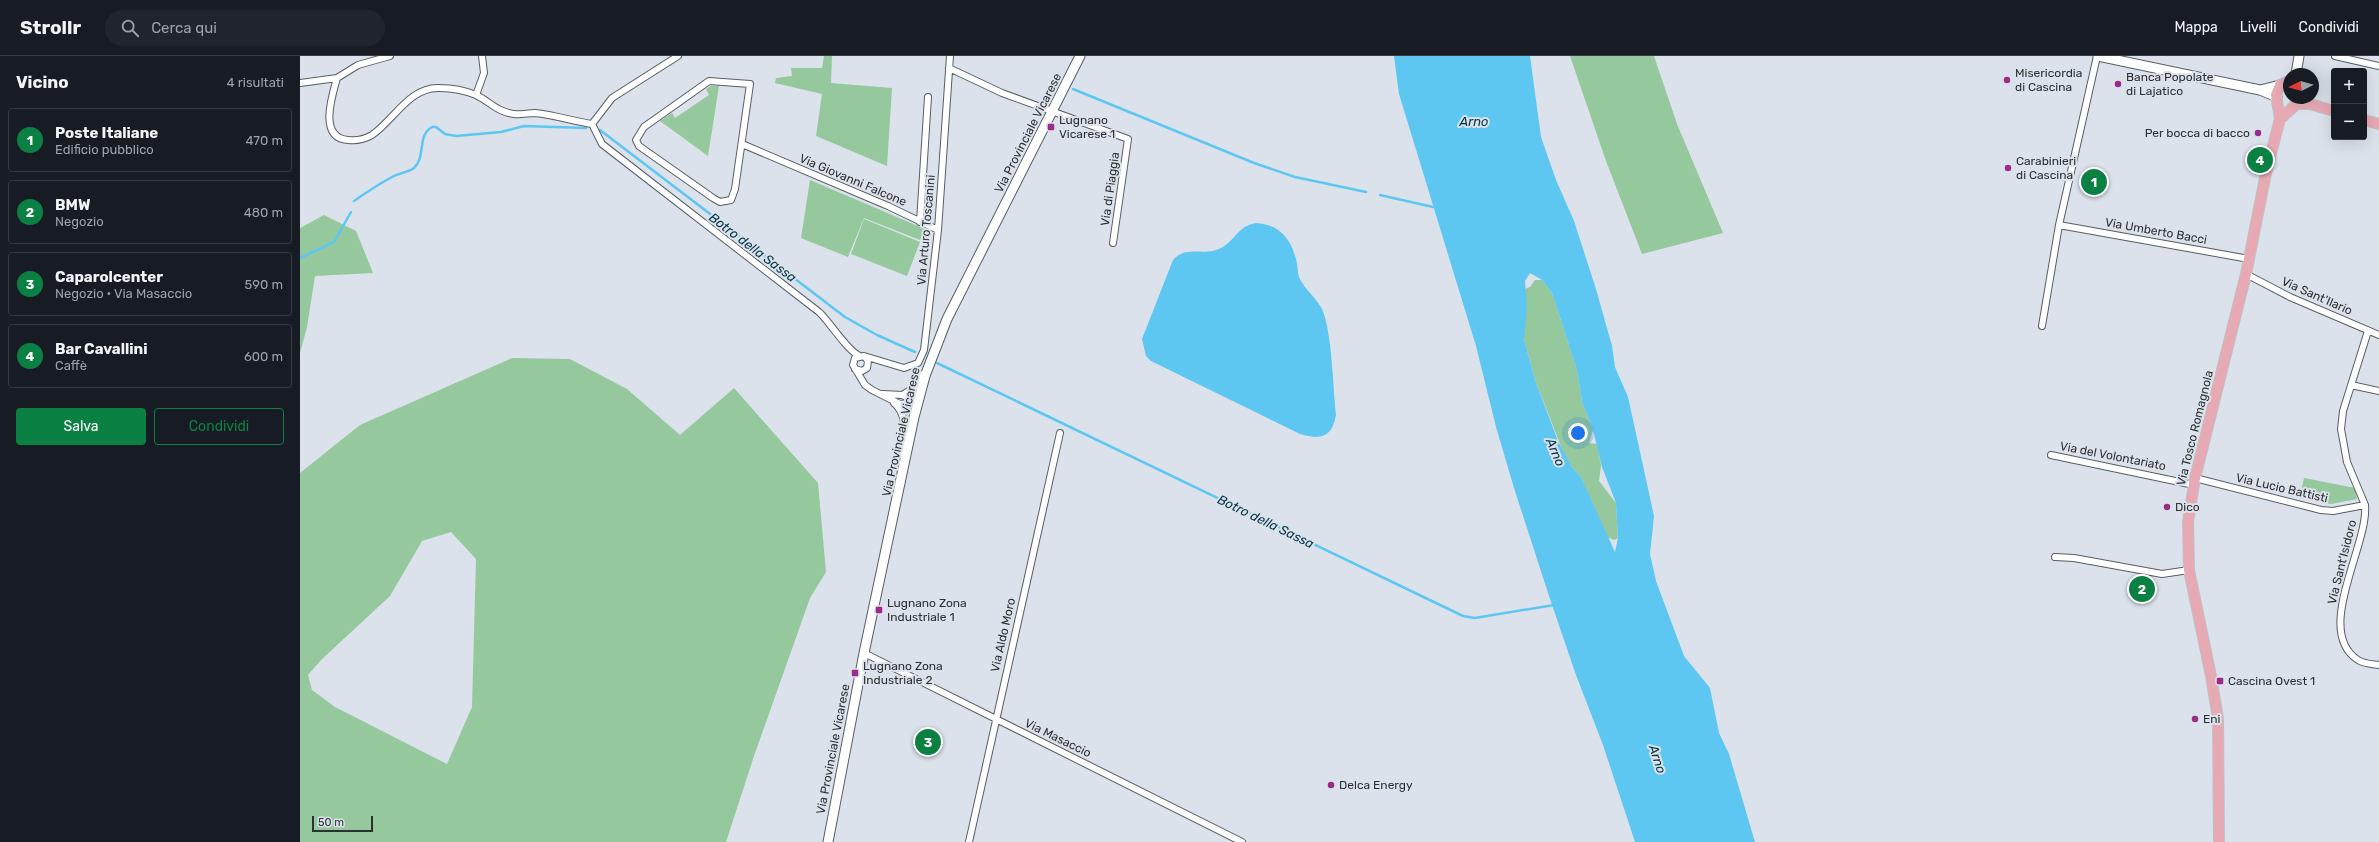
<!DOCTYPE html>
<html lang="it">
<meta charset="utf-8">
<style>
body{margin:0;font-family:Rubik,sans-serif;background:#20242c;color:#f1f3f6}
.controls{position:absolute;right:12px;top:12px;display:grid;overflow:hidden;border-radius:4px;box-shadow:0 4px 16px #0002}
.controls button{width:36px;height:36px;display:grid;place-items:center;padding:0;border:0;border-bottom:1px solid #363941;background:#171b24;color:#f1f3f6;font:20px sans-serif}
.compass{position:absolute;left:1983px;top:12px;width:36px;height:36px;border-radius:50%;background:#171b24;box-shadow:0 4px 16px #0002;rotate:264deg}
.scale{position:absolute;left:12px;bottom:10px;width:61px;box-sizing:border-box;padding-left:4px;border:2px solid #2d3033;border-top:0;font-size:11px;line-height:14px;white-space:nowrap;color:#2d3033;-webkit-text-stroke:3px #dbe2eb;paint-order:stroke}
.you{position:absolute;left:1278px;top:377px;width:14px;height:14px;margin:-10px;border:3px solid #fff;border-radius:50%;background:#1a73e8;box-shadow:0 0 0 6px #1a73e833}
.badge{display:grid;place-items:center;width:26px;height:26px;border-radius:50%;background:#0b8043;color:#fff;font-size:13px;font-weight:700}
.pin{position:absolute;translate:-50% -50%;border:2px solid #fff;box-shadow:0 1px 4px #0006}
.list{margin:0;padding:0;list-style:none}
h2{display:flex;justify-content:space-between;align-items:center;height:52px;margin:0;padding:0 16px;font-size:17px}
h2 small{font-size:13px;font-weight:400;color:#9ea1a6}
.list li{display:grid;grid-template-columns:26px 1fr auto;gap:12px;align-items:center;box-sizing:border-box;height:64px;margin:0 8px 8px;padding:0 8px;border:1px solid #363941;border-radius:4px}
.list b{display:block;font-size:15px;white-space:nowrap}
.list p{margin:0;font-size:13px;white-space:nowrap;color:#9ea1a6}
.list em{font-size:13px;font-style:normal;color:#9ea1a6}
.actions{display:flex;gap:8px;padding:12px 16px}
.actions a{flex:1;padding:9px 0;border:1px solid #0b8043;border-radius:4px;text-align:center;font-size:14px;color:#0b8043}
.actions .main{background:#0b8043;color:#fff}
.icon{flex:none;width:22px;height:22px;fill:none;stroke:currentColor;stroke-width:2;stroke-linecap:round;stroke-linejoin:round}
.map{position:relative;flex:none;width:2079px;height:786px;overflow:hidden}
header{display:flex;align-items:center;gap:24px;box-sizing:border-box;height:56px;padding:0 20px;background:#171b24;border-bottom:1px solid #363941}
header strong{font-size:19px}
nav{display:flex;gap:22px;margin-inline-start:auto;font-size:14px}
.search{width:280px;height:36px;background:#20242c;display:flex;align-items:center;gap:10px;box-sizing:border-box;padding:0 14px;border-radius:22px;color:#9ea1a6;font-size:15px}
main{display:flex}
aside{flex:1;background:#171b24}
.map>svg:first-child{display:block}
</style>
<header>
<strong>Strollr</strong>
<div class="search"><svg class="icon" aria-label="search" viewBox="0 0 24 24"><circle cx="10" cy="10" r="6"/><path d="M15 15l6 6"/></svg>Cerca qui</div>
<nav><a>Mappa</a><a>Livelli</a><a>Condividi</a></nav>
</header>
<main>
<aside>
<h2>Vicino<small>4 risultati</small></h2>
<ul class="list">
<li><span class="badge">1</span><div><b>Poste Italiane</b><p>Edificio pubblico</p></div><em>470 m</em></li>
<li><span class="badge">2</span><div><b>BMW</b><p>Negozio</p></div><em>480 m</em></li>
<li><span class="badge">3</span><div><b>Caparolcenter</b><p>Negozio · Via Masaccio</p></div><em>590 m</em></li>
<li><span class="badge">4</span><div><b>Bar Cavallini</b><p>Caffè</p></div><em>600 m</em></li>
</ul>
<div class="actions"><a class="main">Salva</a><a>Condividi</a></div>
</aside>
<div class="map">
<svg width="2079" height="786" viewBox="0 0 2079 786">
<rect width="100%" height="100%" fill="#dbe2eb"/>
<path fill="#95c89c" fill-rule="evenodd" d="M524 0H532L531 27 592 32 587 110 516 80 522 38 475 27 476 22 492 20 491 12H522Z
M1270 0H1354L1377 68 1423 177 1342 198 1306 105Z
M411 30H419L408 100 360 65 372 57 375 62 409 39 406 33Z
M510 124 625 173 620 184 564 162 548 201 501 182Z
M24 159 56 175 73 217 15 220 7 271 0 297V172Z
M564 163 620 186 607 220 551 198Z
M1235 224H1242L1252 237 1277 314 1282 346 1293 374 1289 387 1297 388 1301 409 1299 425 1316 447 1318 482 1314 484 1307 481 1281 421 1272 411 1262 393 1235 324 1223 279 1227 251 1225 233 1230 231Z
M212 302 270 303 327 333 380 379 434 332 518 427 526 516 510 542 454 700 426 786H0V417L60 369ZM151 476 176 503 172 651 147 708 35 651 12 634 8 619 21 604 90 540 122 485Z
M2004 422 2055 432 2057 443 2031 448 2000 441Z"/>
<path fill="#5dc7f2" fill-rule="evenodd" d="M1094 0H1230L1241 81 1256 124 1274 165 1296 233 1312 290 1315 311 1328 341 1354 460 1350 498 1356 525 1384 600 1410 632 1419 677 1429 698 1455 786H1335L1303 689 1276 619 1249 540 1214 432 1196 371 1176 290 1099 38ZM1230 217 1242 224 1252 237 1277 314 1282 346 1293 374 1302 411 1316 447 1318 482 1315 496 1281 421 1272 411 1258 385 1235 324 1224 283 1227 251 1225 225Z
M956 167C977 168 990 181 995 200 998 207 997 214 999 221 1004 233 1016 241 1022 253 1032 275 1033 332 1036 359 1032 382 1020 384 1000 378L851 305 846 300 842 283 873 204C886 189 903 200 919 193 935 186 937 170 956 167Z"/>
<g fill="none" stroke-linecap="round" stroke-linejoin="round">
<path stroke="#5dc7f2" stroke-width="2.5" d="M773 33 954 107 995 121 1066 136
M300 74 545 261 577 279 615 296
M1080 139 1133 151
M54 145C67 136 80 127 94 120 100 117 109 116 114 112 126 101 117 79 132 71H136L145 78 156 80 201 76 224 70 286 72
M0 202 34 186 51 156
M637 307 1163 560 1175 562 1254 549"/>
<g stroke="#585e65" stroke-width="8">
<path id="street" d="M2035 0 2079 10
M649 12 702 37 828 83 813 187
M37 22C32 40 18 82 48 84 56 85 65 83 72 79 94 64 110 30 140 32 151 32 166 35 176 39 189 45 197 56 214 58 221 59 228 57 235 57 254 59 273 65 292 68
M409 25 450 28 435 133 431 144 420 146 413 142 339 90 336 84 344 71Z
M0 27 37 22 58 9 90 0
M176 39 184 17 182 0
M292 68 302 88 519 256C530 266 548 296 560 300
M292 68 312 42 378 0
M442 88 588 150 638 174
M620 166 628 41
M1759 169 1949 203
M1946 218 1990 241 2079 279
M1742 270 1759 169 1797 0
M2068 275 2043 355 2041 373 2047 406 2065 449C2069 489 2013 575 2058 604 2064 608 2072 608 2079 609
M564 300 604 312 618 307 624 294 638 174 650 0
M555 313 562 315 567 312 568 305 564 300 555 302 553 309 565 329 572 334 600 348 618 346
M2051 329 2079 335
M583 338 602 339 618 346
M602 339 614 332 623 318
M594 347C609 360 603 379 603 397
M1751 399 1894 429
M1895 422 2021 454 2033 455 2065 449
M1755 501 1774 502 1862 518 1889 514
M564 597 942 786
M669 786 760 377"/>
</g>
<g stroke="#585e65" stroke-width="11">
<path id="secondary" d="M1798 0 1960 34 1977 41
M1996 18 1999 0
M1960 34 1980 29
M528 786 564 597 614 361 625 320 647 263 780 0"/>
</g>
<g stroke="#c0c1c2" stroke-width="12">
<path id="primary" d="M1998 48H2010L2034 55
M1980 63 2001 44
M2064 64 2079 68
M1919 786 1918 663 1911 620 1889 514 1888 466 1895 422 1946 218 1966 117 1980 63 1976 39 1980 29 1989 25"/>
</g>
<use href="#street" stroke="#fff" stroke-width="6"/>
<use href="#secondary" stroke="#fff" stroke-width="9"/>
<use href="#primary" stroke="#e7a9b3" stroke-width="10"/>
</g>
<g fill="#9c2a87" stroke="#dbe2eb" stroke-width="1.5">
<circle cx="1707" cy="24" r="4"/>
<circle cx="1818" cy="28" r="4"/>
<rect x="747" y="67" width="8" height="8" rx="2"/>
<circle cx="1958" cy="77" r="4"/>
<circle cx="1708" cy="112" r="4"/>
<circle cx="1867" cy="451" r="4"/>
<rect x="575" y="550" width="8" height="8" rx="2"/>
<rect x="551" y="613" width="8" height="8" rx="2"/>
<rect x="1916" y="621" width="8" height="8" rx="2"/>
<circle cx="1895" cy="663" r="4"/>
<circle cx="1031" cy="729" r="4"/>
</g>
<g text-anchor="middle" stroke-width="4" stroke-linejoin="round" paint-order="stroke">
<g font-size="12" fill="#2d3033" stroke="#dbe2eb" text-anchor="start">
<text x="1715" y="21">Misericordia<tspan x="1715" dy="14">di Cascina</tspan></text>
<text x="1826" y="25">Banca Popolate<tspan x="1826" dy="14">di Lajatico</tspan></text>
<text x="759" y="68">Lugnano<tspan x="759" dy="14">Vicarese 1</tspan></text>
<text x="1950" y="81" text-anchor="end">Per bocca di bacco</text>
<text x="1716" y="109">Carabinieri<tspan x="1716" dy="14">di Cascina</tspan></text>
<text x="1875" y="455">Dico</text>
<text x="587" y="551">Lugnano Zona<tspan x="587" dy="14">Industriale 1</tspan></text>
<text x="563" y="614">Lugnano Zona<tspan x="563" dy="14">Industriale 2</tspan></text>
<text x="1928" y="629">Cascina Ovest 1</text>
<text x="1903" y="667">Eni</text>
<text x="1039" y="733">Delca Energy</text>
</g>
<g font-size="12" fill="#2d3033" stroke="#dbe2eb">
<text transform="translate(728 77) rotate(-63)" y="4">Via Provinciale Vicarese</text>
<text transform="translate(553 124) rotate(23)" y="4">Via Giovanni Falcone</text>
<text transform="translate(810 133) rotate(-82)" y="4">Via di Piaggia</text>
<text transform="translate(626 174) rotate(-85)" y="4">Via Arturo Toscanini</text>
<text transform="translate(1856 175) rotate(10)" y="4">Via Umberto Bacci</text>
<text transform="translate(2017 240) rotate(24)" y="4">Via Sant'Ilario</text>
<text transform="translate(1895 372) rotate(-76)" y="4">Via Tosco Romagnola</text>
<text transform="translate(601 376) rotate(-77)" y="4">Via Provinciale Vicarese</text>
<text transform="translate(1813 400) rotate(11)" y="4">Via del Volontariato</text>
<text transform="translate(1982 432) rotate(13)" y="4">Via Lucio Battisti</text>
<text transform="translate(2042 506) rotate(-76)" y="4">Via Sant'Isidoro</text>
<text transform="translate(703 579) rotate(-77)" y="4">Via Aldo Moro</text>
<text transform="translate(758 682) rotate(26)" y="4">Via Masaccio</text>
<text transform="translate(533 693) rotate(-79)" y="4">Via Provinciale Vicarese</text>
</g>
<g font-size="13" font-style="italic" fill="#023446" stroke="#dbe2eb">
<text x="1174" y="70">Arno</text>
<text transform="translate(453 191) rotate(37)" y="5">Botro della Sassa</text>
<text transform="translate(1256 396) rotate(67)" y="5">Arno</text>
<text transform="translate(966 465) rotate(26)" y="5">Botro della Sassa</text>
<text transform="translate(1358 703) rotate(72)" y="5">Arno</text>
</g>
</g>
</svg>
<div class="controls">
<button>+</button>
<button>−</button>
</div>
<svg class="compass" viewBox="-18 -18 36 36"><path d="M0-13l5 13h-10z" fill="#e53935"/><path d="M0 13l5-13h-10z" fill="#9ea1a6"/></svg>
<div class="scale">50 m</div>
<div class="you"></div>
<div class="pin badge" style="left:1794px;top:126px">1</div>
<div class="pin badge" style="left:1842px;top:533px">2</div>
<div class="pin badge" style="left:628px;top:686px">3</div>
<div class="pin badge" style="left:1960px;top:104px">4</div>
</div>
</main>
